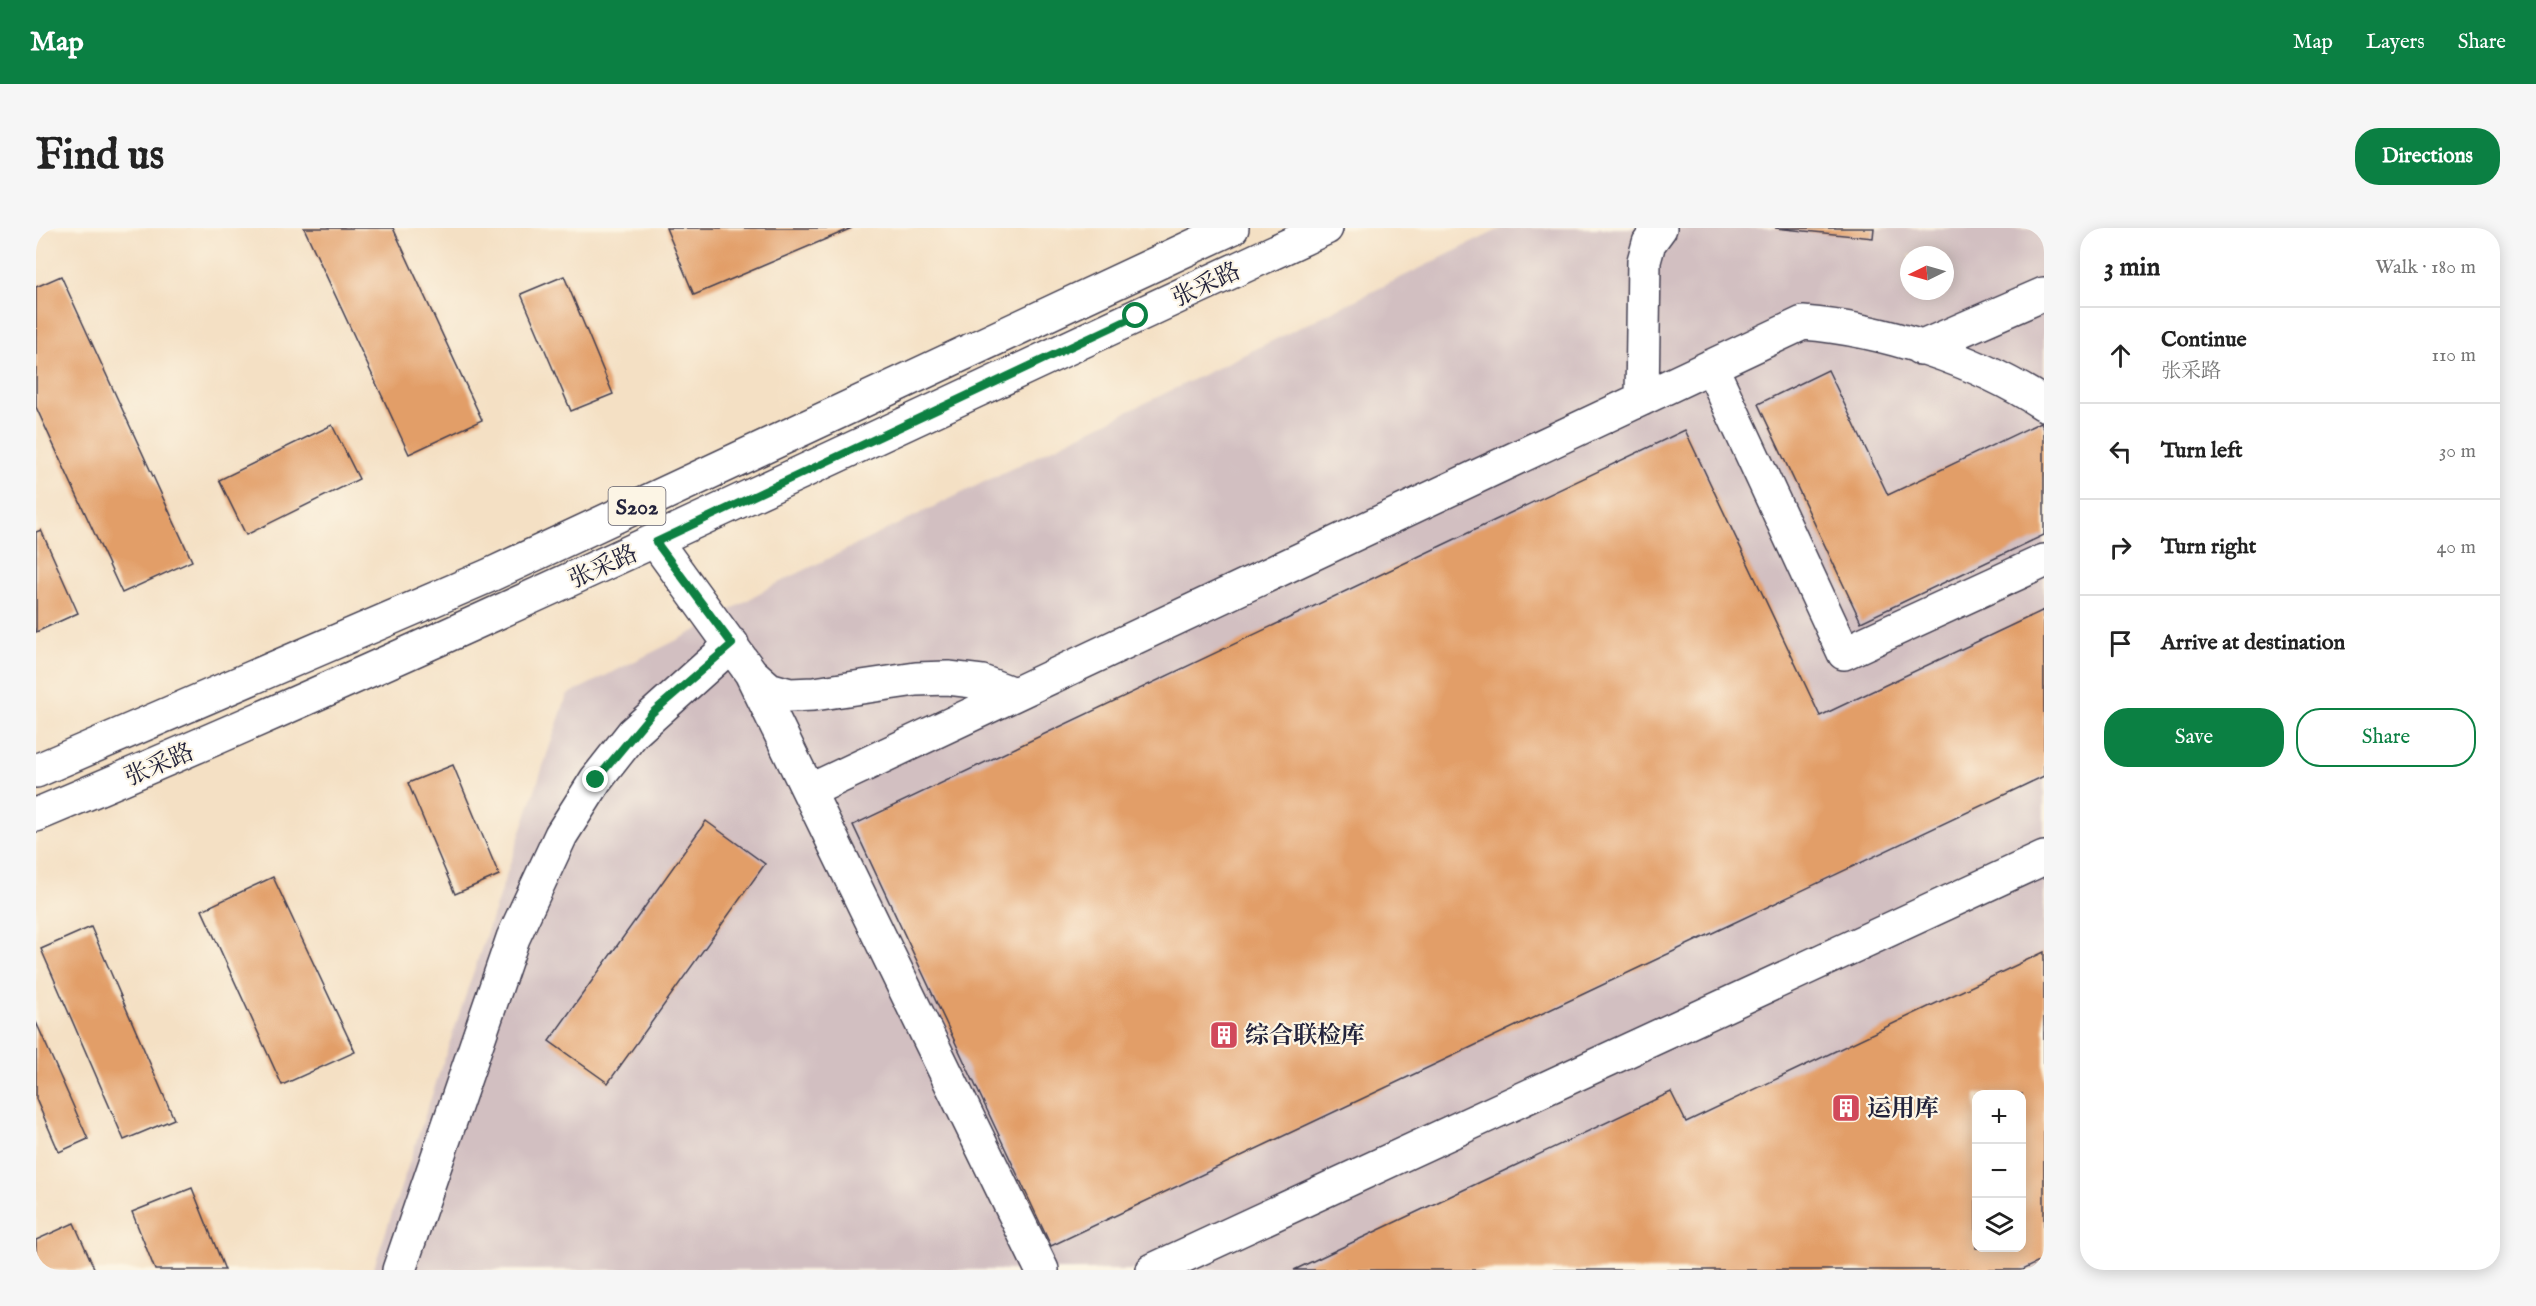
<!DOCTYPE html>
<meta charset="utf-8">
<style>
body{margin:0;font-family:"IM FELL English","Noto Serif SC",serif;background:#f6f6f6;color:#222}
.controls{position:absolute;right:18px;bottom:18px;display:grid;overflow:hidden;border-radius:12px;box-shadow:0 3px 15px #0003}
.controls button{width:54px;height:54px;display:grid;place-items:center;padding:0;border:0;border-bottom:2px solid #e0e0e0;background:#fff;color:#222;font:30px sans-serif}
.compass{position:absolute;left:1864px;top:18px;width:54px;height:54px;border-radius:50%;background:#fff;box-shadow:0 3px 15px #0003;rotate:265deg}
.stop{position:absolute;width:18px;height:18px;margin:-14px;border:4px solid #0b8043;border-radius:50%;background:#fff}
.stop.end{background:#0b8043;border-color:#fff;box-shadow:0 2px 6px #0008}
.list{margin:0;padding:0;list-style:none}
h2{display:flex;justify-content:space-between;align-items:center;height:78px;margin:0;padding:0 24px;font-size:26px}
h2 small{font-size:20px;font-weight:400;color:#767676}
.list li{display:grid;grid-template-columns:39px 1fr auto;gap:18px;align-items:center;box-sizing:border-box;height:96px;padding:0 24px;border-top:2px solid #e0e0e0}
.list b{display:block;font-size:22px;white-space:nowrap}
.list p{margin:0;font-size:20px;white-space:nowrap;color:#767676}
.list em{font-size:20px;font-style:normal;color:#767676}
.actions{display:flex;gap:12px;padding:18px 24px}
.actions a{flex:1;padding:14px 0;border:2px solid #0b8043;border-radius:24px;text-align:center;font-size:21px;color:#0b8043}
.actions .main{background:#0b8043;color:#fff}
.icon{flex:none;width:33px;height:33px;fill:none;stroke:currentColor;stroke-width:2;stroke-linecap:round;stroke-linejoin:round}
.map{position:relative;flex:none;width:2008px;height:1042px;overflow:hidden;border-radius:24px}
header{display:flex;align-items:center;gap:36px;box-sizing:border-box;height:84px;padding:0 30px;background:#0b8043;color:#fff}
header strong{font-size:28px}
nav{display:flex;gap:33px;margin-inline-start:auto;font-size:21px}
.intro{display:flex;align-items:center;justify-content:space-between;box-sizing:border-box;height:144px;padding:0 36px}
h1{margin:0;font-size:42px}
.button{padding:15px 27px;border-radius:24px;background:#0b8043;color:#fff;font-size:21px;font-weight:700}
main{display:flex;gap:36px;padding:0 36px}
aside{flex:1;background:#fff;border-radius:24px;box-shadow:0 3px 15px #0003}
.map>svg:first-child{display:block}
</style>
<header>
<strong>Map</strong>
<nav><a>Map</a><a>Layers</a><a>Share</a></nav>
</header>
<div class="intro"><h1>Find us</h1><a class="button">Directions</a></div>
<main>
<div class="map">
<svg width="2008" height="1042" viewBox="0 0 2008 1042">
<rect width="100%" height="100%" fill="#fcf5e5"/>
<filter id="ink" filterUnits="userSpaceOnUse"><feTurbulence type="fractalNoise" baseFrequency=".0167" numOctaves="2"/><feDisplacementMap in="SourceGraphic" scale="12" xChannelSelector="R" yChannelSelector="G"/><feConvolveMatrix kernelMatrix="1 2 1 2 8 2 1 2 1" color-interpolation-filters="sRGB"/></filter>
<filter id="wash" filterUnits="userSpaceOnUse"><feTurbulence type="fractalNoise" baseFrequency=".008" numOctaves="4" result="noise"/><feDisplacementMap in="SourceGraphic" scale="24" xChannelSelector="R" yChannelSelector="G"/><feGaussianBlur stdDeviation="1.35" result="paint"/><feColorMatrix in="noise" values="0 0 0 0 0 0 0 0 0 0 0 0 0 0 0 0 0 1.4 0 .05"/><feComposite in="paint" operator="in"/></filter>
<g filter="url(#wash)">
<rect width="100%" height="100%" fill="#f4e0c4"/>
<path fill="#d2bfc1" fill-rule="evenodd" d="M1466 0H2008V1042H337L531 467 661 402 732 360ZM1873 27H1909V63H1873ZM1940 866H1986V1020H1940Z"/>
<g id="blocks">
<path fill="#e29e68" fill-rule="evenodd" d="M268 0H357L446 192 373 226Z
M630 0H816L658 67Z
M1739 0H1838L1837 10Z
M25 48 156 333 86 365 0 179V59Z
M528 48 577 166 535 183 485 66Z
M1792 142 1852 267 2005 194 2008 201V307L1825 394 1722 176Z
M296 197 323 251 210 307 183 252Z
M1649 202 1784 488 2008 382V548L1015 1018 817 597Z
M5 302 42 385 0 404V304Z
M417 537 463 647 419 666 372 555Z
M670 593 729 636 572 855 513 813Z
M237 649 319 824 246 857 166 682Z
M55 699 138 891 88 912 5 721Z
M2008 724V1031L1986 1042H1258L1635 864 1650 894ZM1940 866H1986V1020H1940Z
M0 794 52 911 23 924 0 871Z
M156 960 189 1042H119L96 984Z
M38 995 59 1042H0V1012Z"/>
</g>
</g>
<g filter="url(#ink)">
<use href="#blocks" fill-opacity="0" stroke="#423e50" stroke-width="1.5"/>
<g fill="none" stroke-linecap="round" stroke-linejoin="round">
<g stroke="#423e50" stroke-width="36">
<path id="minor" d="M1884 120 2008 66
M1675 138 1808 425 2008 333
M1606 171 1608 33 1613 15 1624 0
M620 314 715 445 1006 1042
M715 445 733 461 754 467 778 466 880 451 912 450 946 454 978 466
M773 563 1767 95C1847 101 1941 132 2008 176
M363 1042 477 710 525 607 560 552 597 505 696 416
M1117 1042 2008 630"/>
</g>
<g stroke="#423e50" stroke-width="36">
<path id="major" d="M0 543 452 348 1196 0
M0 587C436 404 861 198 1290 0"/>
</g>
<use href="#minor" stroke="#fff" stroke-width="33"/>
<use href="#major" stroke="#fff" stroke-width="33"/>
</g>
</g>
<g fill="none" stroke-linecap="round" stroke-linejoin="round" filter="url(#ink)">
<path stroke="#0b8043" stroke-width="8" d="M560 552 616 485 696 416 620 314 1100 88"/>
</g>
<defs>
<g id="building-square" transform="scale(1.5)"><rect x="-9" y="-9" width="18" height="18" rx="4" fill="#d1495b" stroke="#fcf5e5"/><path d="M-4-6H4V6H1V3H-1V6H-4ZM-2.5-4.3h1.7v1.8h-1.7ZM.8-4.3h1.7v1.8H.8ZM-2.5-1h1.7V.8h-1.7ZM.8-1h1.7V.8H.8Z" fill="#fff"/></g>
</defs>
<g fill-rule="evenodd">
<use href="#building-square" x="1188" y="807"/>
<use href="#building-square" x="1810" y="880"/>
</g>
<g text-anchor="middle" stroke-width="4.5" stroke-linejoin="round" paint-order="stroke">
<rect fill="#fcf5e5" stroke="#63616e" stroke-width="1.5" x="572.5" y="259" width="57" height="38" rx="4.5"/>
<g font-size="22" font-weight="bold" fill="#22223b">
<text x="601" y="286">S202</text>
</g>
<g font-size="24" fill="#22223b" stroke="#fcf5e5">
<text transform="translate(1170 56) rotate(-25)" y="8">张采路</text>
<text transform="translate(567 338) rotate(-24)" y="8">张采路</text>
<text transform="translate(123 536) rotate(-23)" y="8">张采路</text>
</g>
<g font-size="24" font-weight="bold" fill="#22223b" stroke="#fcf5e5" text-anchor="start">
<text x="1209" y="815">综合联检库</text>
<text x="1831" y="888">运用库</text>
</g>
</g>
</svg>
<div class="controls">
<button>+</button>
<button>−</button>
<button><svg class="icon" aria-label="layers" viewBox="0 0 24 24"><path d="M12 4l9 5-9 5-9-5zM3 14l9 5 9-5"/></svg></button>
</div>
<svg class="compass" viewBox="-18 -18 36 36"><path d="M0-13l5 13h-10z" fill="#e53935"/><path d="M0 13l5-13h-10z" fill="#767676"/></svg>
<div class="stop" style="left:1100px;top:88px"></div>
<div class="stop end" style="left:560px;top:552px"></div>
</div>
<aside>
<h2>3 min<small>Walk · 180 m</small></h2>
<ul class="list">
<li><svg class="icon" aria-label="ahead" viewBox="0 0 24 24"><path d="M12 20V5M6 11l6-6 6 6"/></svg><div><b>Continue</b><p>张采路</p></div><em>110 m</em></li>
<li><svg class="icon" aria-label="left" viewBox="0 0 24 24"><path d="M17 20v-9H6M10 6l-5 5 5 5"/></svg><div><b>Turn left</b></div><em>30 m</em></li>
<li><svg class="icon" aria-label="right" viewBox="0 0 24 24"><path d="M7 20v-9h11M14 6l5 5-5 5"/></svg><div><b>Turn right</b></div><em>40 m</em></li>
<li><svg class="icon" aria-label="arrive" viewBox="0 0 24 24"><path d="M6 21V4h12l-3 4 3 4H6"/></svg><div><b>Arrive at destination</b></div></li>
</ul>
<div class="actions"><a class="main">Save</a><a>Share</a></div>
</aside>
</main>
